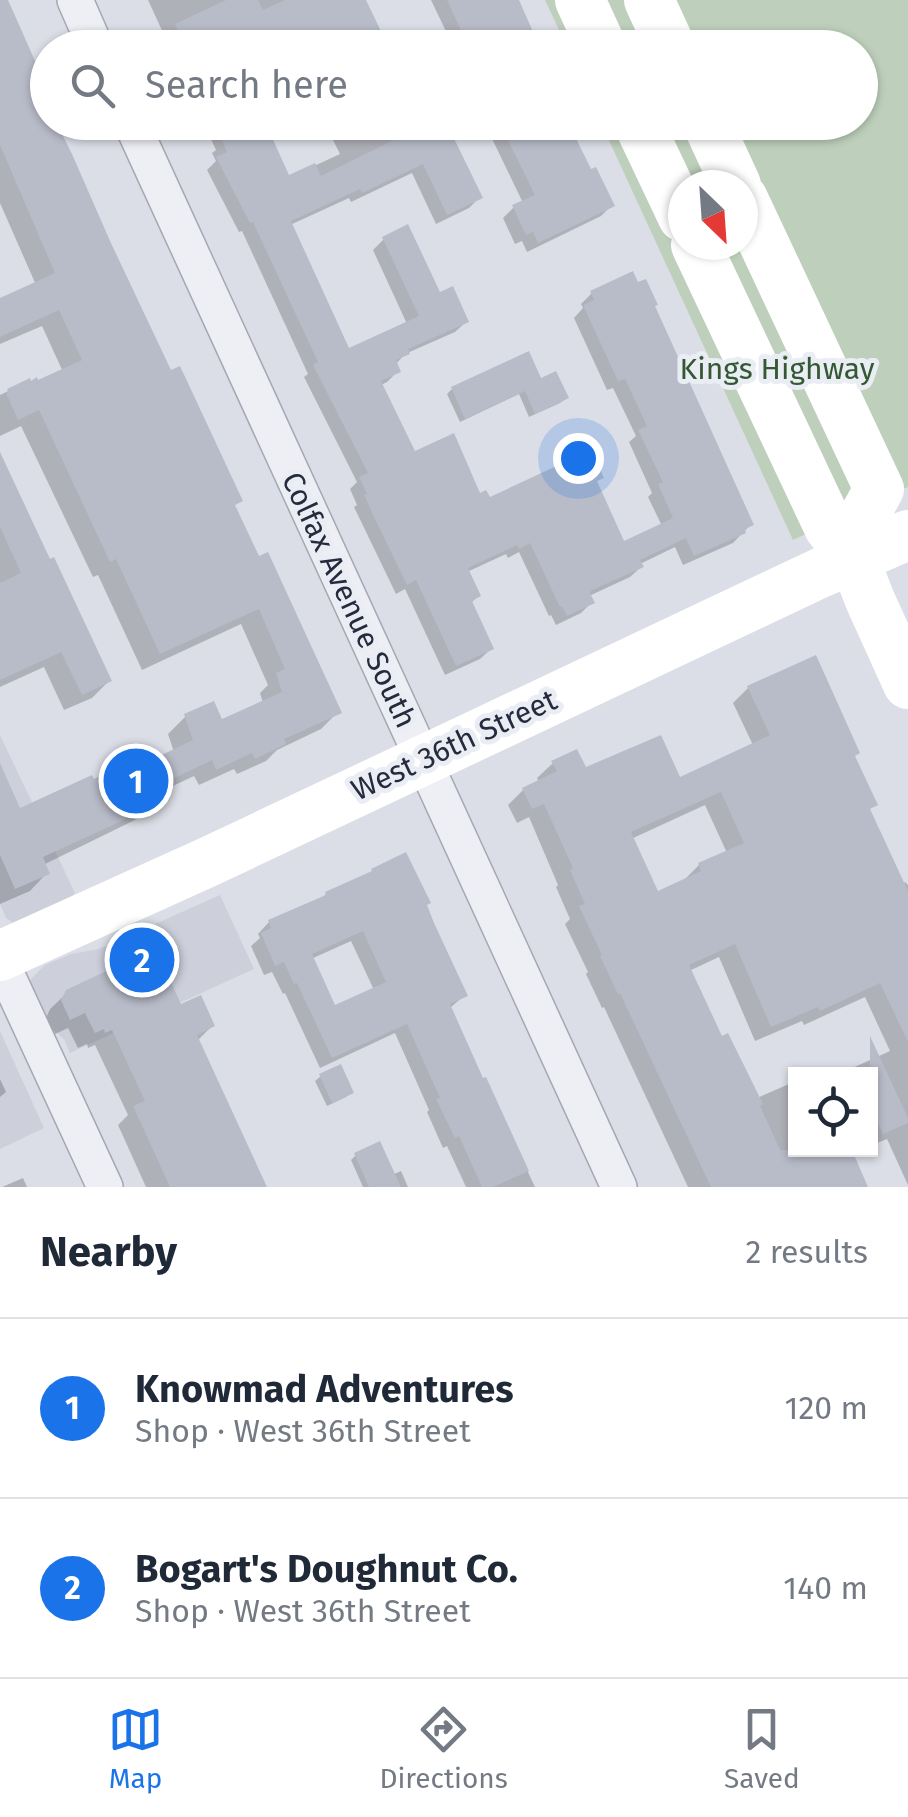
<!DOCTYPE html>
<meta charset="utf-8">
<style>
body{margin:0;font-family:"Fira Sans",sans-serif;background:#f2f2f3;color:#1f2937}
.controls{position:absolute;right:30px;bottom:30px;display:grid;overflow:hidden;border-radius:0px;box-shadow:0 2px 8px #0004}
.controls button{width:90px;height:90px;display:grid;place-items:center;padding:0;border:0;border-bottom:2px solid #e0e1e3;background:#fff;color:#1f2937;font:50px sans-serif}
.compass{position:absolute;left:668px;top:170px;width:90px;height:90px;border-radius:50%;background:#fff;box-shadow:0 2px 8px #0004;rotate:155deg}
.you{position:absolute;left:578px;top:458px;width:35px;height:35px;margin:-25px;border:8px solid #fff;border-radius:50%;background:#1a73e8;box-shadow:0 0 0 15px #1a73e833}
.badge{display:grid;place-items:center;width:65px;height:65px;border-radius:50%;background:#1a73e8;color:#fff;font-size:32px;font-weight:700}
.pin{position:absolute;translate:-50% -50%;border:5px solid #fff;box-shadow:0 2px 10px #0006}
.list{margin:0;padding:0;list-style:none}
h2{display:flex;justify-content:space-between;align-items:center;height:130px;margin:0;padding:0 40px;font-size:42px}
h2 small{font-size:32px;font-weight:400;color:#747a83}
.list li{display:grid;grid-template-columns:65px 1fr auto;gap:30px;align-items:center;box-sizing:border-box;height:180px;padding:0 40px;border-top:2px solid #e0e1e3}
.list b{display:block;font-size:38px;white-space:nowrap}
.list p{margin:0;font-size:32px;white-space:nowrap;color:#747a83}
.list em{font-size:32px;font-style:normal;color:#747a83}
.icon{flex:none;width:55px;height:55px;fill:none;stroke:currentColor;stroke-width:2;stroke-linecap:round;stroke-linejoin:round}
.map{position:relative;flex:none;width:908px;height:1187px;overflow:hidden}
.search{position:absolute;background:#fff;box-shadow:0 2px 8px #0004;left:30px;right:30px;top:30px;height:110px;display:flex;align-items:center;gap:25px;box-sizing:border-box;padding:0 35px;border-radius:55px;color:#747a83;font-size:38px}
.sheet{height:490px;background:#fff}
nav{display:flex;justify-content:space-around;align-items:center;box-sizing:border-box;height:140px;border-top:2px solid #e0e1e3;background:#fff;font-size:28px;color:#747a83}
nav a{display:grid;justify-items:center;gap:5px}
nav .on{color:#1a73e8}
.map>svg:first-child{display:block}
</style>
<div class="map">
<svg width="908" height="1187" viewBox="0 0 908 1187">
<rect width="100%" height="100%" fill="#dbdee6"/>
<path fill="#cdd0db" d="M0 735 75 893 42 925 20 928 6 918 0 904Z
M220 895 254 969 70 1053 64 1039 39 1018 27 993 31 979 45 965 71 954 99 949Z
M0 1031 44 1128 0 1149Z"/>
<path fill="#bed0bc" fill-rule="evenodd" d="M545 0H908V487L793 540 601 123 860 122V48L567 47ZM683 185H743V245H683Z"/>
<path fill="#0003" fill-rule="evenodd" d="M0 0H5L37 72 32 77 48 122 170 373 240 500 233 507 338 712 321 729 277 750 266 761 237 774 234 769 199 785 194 776 158 793 161 799 143 816 43 865 47 873 30 891 0 904V802L19 812 93 782 147 765 174 752 168 734 185 717 221 722 263 703 260 693 268 685 241 624 142 670 98 575 93 577 21 426 0 436V395L29 381 30 384 63 372 42 326 0 344V301L36 285 0 203Z
M148 0H364L387 48H170Z
M431 0H516L539 48H451L452 44Z
M203 122H263L288 178 340 154 324 122H465L448 131 480 197 469 208 436 224 412 173 351 202 349 198 290 225 348 352 407 324 373 250 384 239 466 322 455 332 405 354 395 365 398 371 387 382 381 385 414 454 489 500 601 478 595 483 623 544 662 526 648 497 652 493 629 442 636 436 613 388 607 390 574 318 583 308 581 304 592 293 653 307 751 524 733 543 683 565 675 547 640 564 641 567 630 577 589 596 592 602 581 613 556 625 551 615 549 616 519 552 508 558 506 554 467 572 478 596 470 604 491 649 480 659 445 675 405 589 396 594 354 507 357 505 350 489 357 482 304 377 308 374 242 231 239 232 207 170 216 161 212 153 216 150Z
M484 122H565L590 172 612 205 601 216 527 252 522 241 515 244 503 218 514 207 523 203Z
M540 381 566 398 560 403 529 417 519 394 460 422 447 394 452 389Z
M0 457 109 681 92 698 64 710 44 667 0 687Z
M748 688 853 757 868 811 902 884 905 882 908 885V1185L887 1139 870 1146V1074H839L890 1051 865 997 804 1025 802 1021 755 1041 719 957 689 971 720 1039 757 1098 796 1081V1150H864L852 1155 866 1187H688L604 1007 602 1008 586 974 588 972 565 924 570 919 556 887 558 885 529 817 517 823 508 805 523 790 539 782 537 778 553 763 585 771 679 780 753 745 733 703ZM705 805 727 853 699 865 684 880 656 895 631 839Z
M326 894 424 906 465 995 450 1008 482 1081 485 1080 535 1187H466L447 1146 443 1148 427 1112 429 1110 395 1033 320 1068 285 993 283 994 272 972 264 975 251 946 260 938 258 934 269 922 320 900ZM351 941 374 990 333 1009 311 959Z
M68 992 180 1007 212 1026 197 1041 264 1187H146L118 1125 128 1115 95 1045 88 1048 87 1044 78 1048 68 1028 53 1035 46 1018 50 1009Z
M321 1076 351 1092 346 1097 327 1106 315 1081Z
M0 1079 6 1092 0 1097Z
M356 1155 392 1175 401 1171 408 1187H363L351 1160Z
M23 1178 27 1187H2Z"/>
<path fill="#b8bcc9" fill-rule="evenodd" d="M0 0H8L40 72 34 75 48 104V122H56L72 154 110 241 171 370 180 366 243 501 235 505 259 556 268 552 342 713 284 739 286 744 255 759 252 753 216 770 212 760 160 785 162 790 160 792 164 799 113 825 43 857 50 874 15 889 0 855V763L20 808 92 775 94 779 145 754 149 761 193 740 184 714 214 701 222 719 282 692 276 673 285 669 259 609 160 654 116 559 110 562 39 410 18 420 6 393 8 392 7 389 30 378 31 381 37 377 38 380 82 360 59 310 0 337V298L55 273 0 145Z
M226 0H258L263 10 285 0H366L389 48H185L175 24Z
M447 0H519L534 34 526 38 531 48H469Z
M218 122H265L289 175 315 163 321 176 430 122H446L483 198 447 215 423 164 362 193 360 189 291 221 349 348 419 316 382 237 408 224 440 292 453 286 469 322 408 349 410 354 396 360 401 372 381 381 415 451 454 433 480 493 486 490 490 497 591 450 604 478 597 481 624 541 673 518 658 484 663 482 638 430 647 426 625 379 618 381 583 305 594 300 590 291 633 271 638 282 646 279 658 305 655 306 754 525 745 529 746 533 694 556 686 538 640 560 644 567 592 590 590 593 595 603 567 616 562 606 560 607 530 543 519 549 517 545 468 568 481 596 472 601 494 649 456 666 416 580 407 585 376 521 364 495 367 494 359 477 368 473 313 365 318 362 253 222 250 223 216 157 227 152 222 140 226 139Z
M499 122H568L591 169 596 167 615 206 538 243 533 232 526 235 512 205 535 195Z
M529 351 541 378 556 371 569 398 535 414 525 391 465 419 451 387Z
M0 452 50 559 54 557 112 681 82 695 61 652 0 680V583L21 573 0 527Z
M816 655 860 753 855 756 878 805 870 809 908 891V1042L880 983 820 1011 818 1007 771 1027 735 944 689 965 722 1036 728 1033 763 1104 760 1106 780 1150H852L868 1187H711L620 993 618 994 600 956 602 955 579 906 585 904 570 870 573 868 544 804 532 809 522 788 557 771 551 761 577 749 586 767 661 735 680 777 770 735 747 686ZM721 792 744 843 698 863 701 871 658 891 631 832Z
M406 852 431 903 427 905 434 923 468 996 450 1004 483 1078 486 1077 529 1171 493 1187H482L459 1136 455 1138 436 1099 440 1098 407 1024 332 1058 297 983 294 984 284 962 275 966 261 933 271 928 268 920 326 895 325 892 372 871 371 869ZM363 931 386 982 335 1005 312 954Z
M155 948 181 1004 201 995 215 1026 197 1035 267 1187H170L133 1106 145 1101 112 1030 105 1033 104 1029 95 1033 85 1013 70 1020 61 1000 66 990Z
M870 1036 908 1118V1123L883 1134 870 1106Z
M341 1064 354 1093 332 1103 319 1074Z
M380 1141 401 1187H369L354 1153Z"/>
<g fill="none" stroke-linecap="round" stroke-linejoin="round">
<g stroke="#a4a8b3" stroke-width="38">
<path id="street" d="M75 0 96 48
M131 122 619 1187
M0 960 105 1187"/>
</g>
<use href="#street" stroke="#eeeff4" stroke-width="35"/>
<path stroke="#fff" stroke-width="50" d="M580 0 602 48
M649 0 671 48
M638 122 683 217
M707 122 736 185
M743 199 879 489 863 518 854 559
M696 245 829 527 854 559 870 600 908 684
M0 956 210 861 820 573 908 535"/>
</g>
<g text-anchor="middle" stroke-width="10" stroke-linejoin="round" paint-order="stroke">
<g font-size="30" fill="#335832" stroke="#eaedf4">
<text x="777" y="379">Kings Highway</text>
</g>
<g font-size="30" fill="#252a3c" stroke="#eaedf4">
<text transform="translate(349 600) rotate(65)" y="10">Colfax Avenue South</text>
<text transform="translate(454 745) rotate(-25)" y="10">West 36th Street</text>
</g>
</g>
</svg>
<div class="controls">
<button><svg class="icon" aria-label="locate" viewBox="0 0 24 24"><circle cx="12" cy="12" r="6"/><path d="M12 2v4M12 18v4M2 12h4M18 12h4"/></svg></button>
</div>
<svg class="compass" viewBox="-18 -18 36 36"><path d="M0-13l5 13h-10z" fill="#e53935"/><path d="M0 13l5-13h-10z" fill="#747a83"/></svg>
<div class="you"></div>
<div class="pin badge" style="left:136px;top:781px">1</div>
<div class="pin badge" style="left:142px;top:960px">2</div>
<div class="search"><svg class="icon" aria-label="search" viewBox="0 0 24 24"><circle cx="10" cy="10" r="6"/><path d="M15 15l6 6"/></svg>Search here</div>
</div>
<section class="sheet">
<h2>Nearby<small>2 results</small></h2>
<ul class="list">
<li><span class="badge">1</span><div><b>Knowmad Adventures</b><p>Shop · West 36th Street</p></div><em>120 m</em></li>
<li><span class="badge">2</span><div><b>Bogart's Doughnut Co.</b><p>Shop · West 36th Street</p></div><em>140 m</em></li>
</ul>
</section>
<nav>
<a class="on"><svg class="icon" aria-label="map" viewBox="0 0 24 24"><path d="M3 6l6-2 6 2 6-2v14l-6 2-6-2-6 2zM9 4v14M15 6v14"/></svg>Map</a>
<a><svg class="icon" aria-label="directions" viewBox="0 0 24 24"><path d="M12 3l9 9-9 9-9-9zM9 14v-3h6M13 9l2 2-2 2"/></svg>Directions</a>
<a><svg class="icon" aria-label="saved" viewBox="0 0 24 24"><path d="M7 4h10v16l-5-4-5 4z"/></svg>Saved</a>
</nav>
